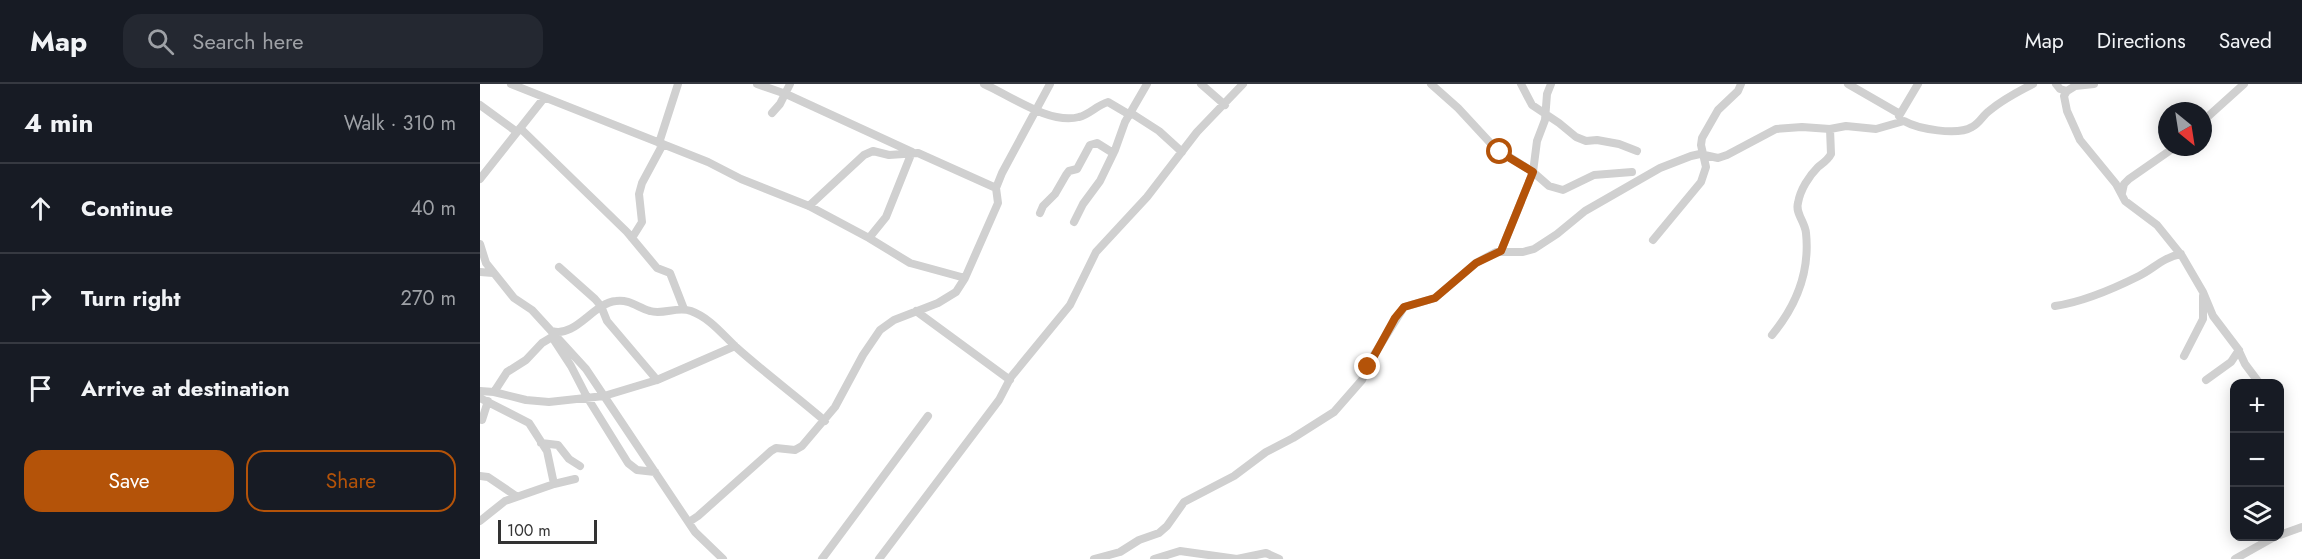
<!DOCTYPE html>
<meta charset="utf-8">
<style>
body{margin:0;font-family:Jost,sans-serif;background:#242831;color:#f1f3f6}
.controls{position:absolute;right:18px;bottom:18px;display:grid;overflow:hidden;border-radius:12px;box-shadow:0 3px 15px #0003}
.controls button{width:54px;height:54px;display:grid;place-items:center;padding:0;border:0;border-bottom:2px solid #363941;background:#171b24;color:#f1f3f6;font:30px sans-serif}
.compass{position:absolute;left:1678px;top:18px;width:54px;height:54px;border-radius:50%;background:#171b24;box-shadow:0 3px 15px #0003;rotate:150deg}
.scale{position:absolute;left:18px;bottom:15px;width:99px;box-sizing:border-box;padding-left:6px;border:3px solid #333;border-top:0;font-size:16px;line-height:21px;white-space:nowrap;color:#333;-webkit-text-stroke:4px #fff;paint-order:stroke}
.stop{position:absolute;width:18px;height:18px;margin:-14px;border:4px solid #b45309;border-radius:50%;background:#fff}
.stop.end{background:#b45309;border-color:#fff;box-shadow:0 2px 6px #0008}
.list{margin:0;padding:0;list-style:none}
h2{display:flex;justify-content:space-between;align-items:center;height:78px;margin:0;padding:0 24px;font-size:26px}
h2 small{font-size:20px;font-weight:400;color:#9ea1a6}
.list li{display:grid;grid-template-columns:39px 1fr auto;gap:18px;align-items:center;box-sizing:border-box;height:90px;padding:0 24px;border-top:2px solid #363941}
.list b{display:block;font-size:22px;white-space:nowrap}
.list em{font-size:20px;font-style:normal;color:#9ea1a6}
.actions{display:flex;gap:12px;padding:18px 24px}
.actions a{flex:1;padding:14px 0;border:2px solid #b45309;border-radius:18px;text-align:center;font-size:21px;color:#b45309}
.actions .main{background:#b45309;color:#fff}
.icon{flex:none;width:33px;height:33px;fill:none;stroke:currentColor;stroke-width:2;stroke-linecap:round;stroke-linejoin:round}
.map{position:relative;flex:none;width:1822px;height:475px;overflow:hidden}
header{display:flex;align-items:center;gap:36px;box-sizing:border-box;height:84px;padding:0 30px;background:#171b24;border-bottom:2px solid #363941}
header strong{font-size:28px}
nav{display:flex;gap:33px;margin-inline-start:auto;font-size:21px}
.search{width:420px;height:54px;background:#242831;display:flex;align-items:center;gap:15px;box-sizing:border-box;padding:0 21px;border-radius:18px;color:#9ea1a6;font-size:22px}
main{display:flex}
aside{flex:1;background:#171b24}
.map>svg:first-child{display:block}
</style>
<header>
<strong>Map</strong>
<div class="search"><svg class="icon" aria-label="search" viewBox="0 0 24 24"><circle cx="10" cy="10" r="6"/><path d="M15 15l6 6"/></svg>Search here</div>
<nav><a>Map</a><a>Directions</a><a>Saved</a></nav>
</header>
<main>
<aside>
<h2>4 min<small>Walk · 310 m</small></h2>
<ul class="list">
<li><svg class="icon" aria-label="ahead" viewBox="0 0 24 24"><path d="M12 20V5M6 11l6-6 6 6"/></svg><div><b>Continue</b></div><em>40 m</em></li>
<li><svg class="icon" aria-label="right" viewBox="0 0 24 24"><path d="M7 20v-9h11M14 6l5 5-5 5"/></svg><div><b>Turn right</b></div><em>270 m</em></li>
<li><svg class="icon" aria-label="arrive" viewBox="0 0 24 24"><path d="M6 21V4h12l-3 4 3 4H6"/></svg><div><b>Arrive at destination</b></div></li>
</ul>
<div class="actions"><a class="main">Save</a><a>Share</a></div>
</aside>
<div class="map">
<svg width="1822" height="475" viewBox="0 0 1822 475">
<rect width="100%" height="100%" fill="#fff"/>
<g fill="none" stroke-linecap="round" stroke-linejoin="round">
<path stroke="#d0d0d0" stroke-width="8" d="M31 0 228 78 261 95 329 122 389 154 430 179 485 194
M277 0 306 10 432 68 406 133 389 154
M504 0C529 11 570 41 599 33 609 31 617 21 628 18L650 31
M721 0 745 21
M951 0 978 24 1015 64 1053 88 1069 102 1083 106 1114 91 1152 88
M1041 0 1052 21 1079 39 1096 53 1106 57 1117 56 1139 60 1157 67
M1368 0 1420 30
M1576 0 1580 5 1587 7
M1614 0 1595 2 1587 7 1584 12 1587 27 1600 56 1636 100 1645 117 1677 141 1702 172 1723 208 1733 232 1758 265 1765 280 1780 300
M0 21 37 48
M292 29 300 20 310 0
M651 29 679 47 702 68
M1419 32 1438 0
M1723 37 1764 0
M40 44 147 148 177 184 190 189 204 225
M179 59 198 0
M0 95 64 14
M1642 109 1644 100 1649 95 1695 63
M329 122 384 71 393 67 409 71 438 69 516 104
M560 129 563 122 575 110 586 91 589 87 597 85 610 61 617 59 633 69
M594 138 603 120 620 97 635 66 645 38 667 0
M152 154 162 138 159 110 162 99 183 60
M1173 156 1221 98 1226 83 1221 61 1222 54 1238 26 1258 7 1261 0
M0 160 6 179 34 214 52 226 106 285 215 448 243 475
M1021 167 1053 88 1057 57 1065 36 1067 10 1071 0
M79 183 115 215 121 222 127 237 177 296
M0 188 13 189
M1575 222C1603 218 1633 205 1659 192 1673 185 1684 173 1701 170
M436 227 530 296
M72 247C96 254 113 219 136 217 150 215 158 224 170 227 183 231 198 222 211 227 230 234 242 250 257 264 285 289 316 312 345 337
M1292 251C1316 222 1330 187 1326 149 1325 138 1315 129 1318 119 1320 106 1329 92 1338 83 1343 79 1348 76 1351 70L1350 45
M74 256 91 282 107 313 148 379 157 386 175 388
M1704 272 1723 235V212
M1726 296 1751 278 1759 266
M0 307 14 308 46 316 69 318 124 312 177 296 255 262
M14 308 27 288 46 276 62 259 72 253
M0 314 49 339 67 367 74 400 25 417 0 437
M2 336 8 317
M61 359 78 361 89 375 100 382
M0 392 8 393 36 412
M74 400 95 395
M209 438 218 432 291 367 296 364 315 366 322 362 355 323 383 271 400 246 414 236 458 219 476 208 485 194 518 119 516 104 522 89 570 0
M1800 451 1822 443
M342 475 448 332
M399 475 519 316 531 293 590 221 616 168 667 113 717 48 763 0
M614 475 640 468 659 456 679 449 687 442 704 418 754 392 786 368 813 354 854 328 882 296 892 274 924 223 955 214 996 179 1016 168H1043L1054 165 1077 150 1105 127 1180 84 1211 72 1220 70 1238 74 1247 71 1296 45 1322 43 1350 45 1366 42 1396 45 1424 37C1438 45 1477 52 1492 43 1500 39 1503 31 1509 27 1522 16 1539 7 1553 0
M674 475 700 467 757 475 786 469 799 475
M1755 475 1796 452"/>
</g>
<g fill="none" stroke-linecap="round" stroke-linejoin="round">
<path stroke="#b45309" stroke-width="8" d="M888 283 915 234 924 223 955 214 996 179 1021 167 1053 88 1020 68"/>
</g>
</svg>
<div class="controls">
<button>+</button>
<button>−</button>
<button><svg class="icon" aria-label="layers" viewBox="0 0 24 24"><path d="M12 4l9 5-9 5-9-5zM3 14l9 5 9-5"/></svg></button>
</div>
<svg class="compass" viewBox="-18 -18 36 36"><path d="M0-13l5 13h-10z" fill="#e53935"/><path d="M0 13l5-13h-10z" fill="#9ea1a6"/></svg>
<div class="scale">100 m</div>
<div class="stop" style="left:1020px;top:68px"></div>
<div class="stop end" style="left:888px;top:283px"></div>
</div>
</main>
